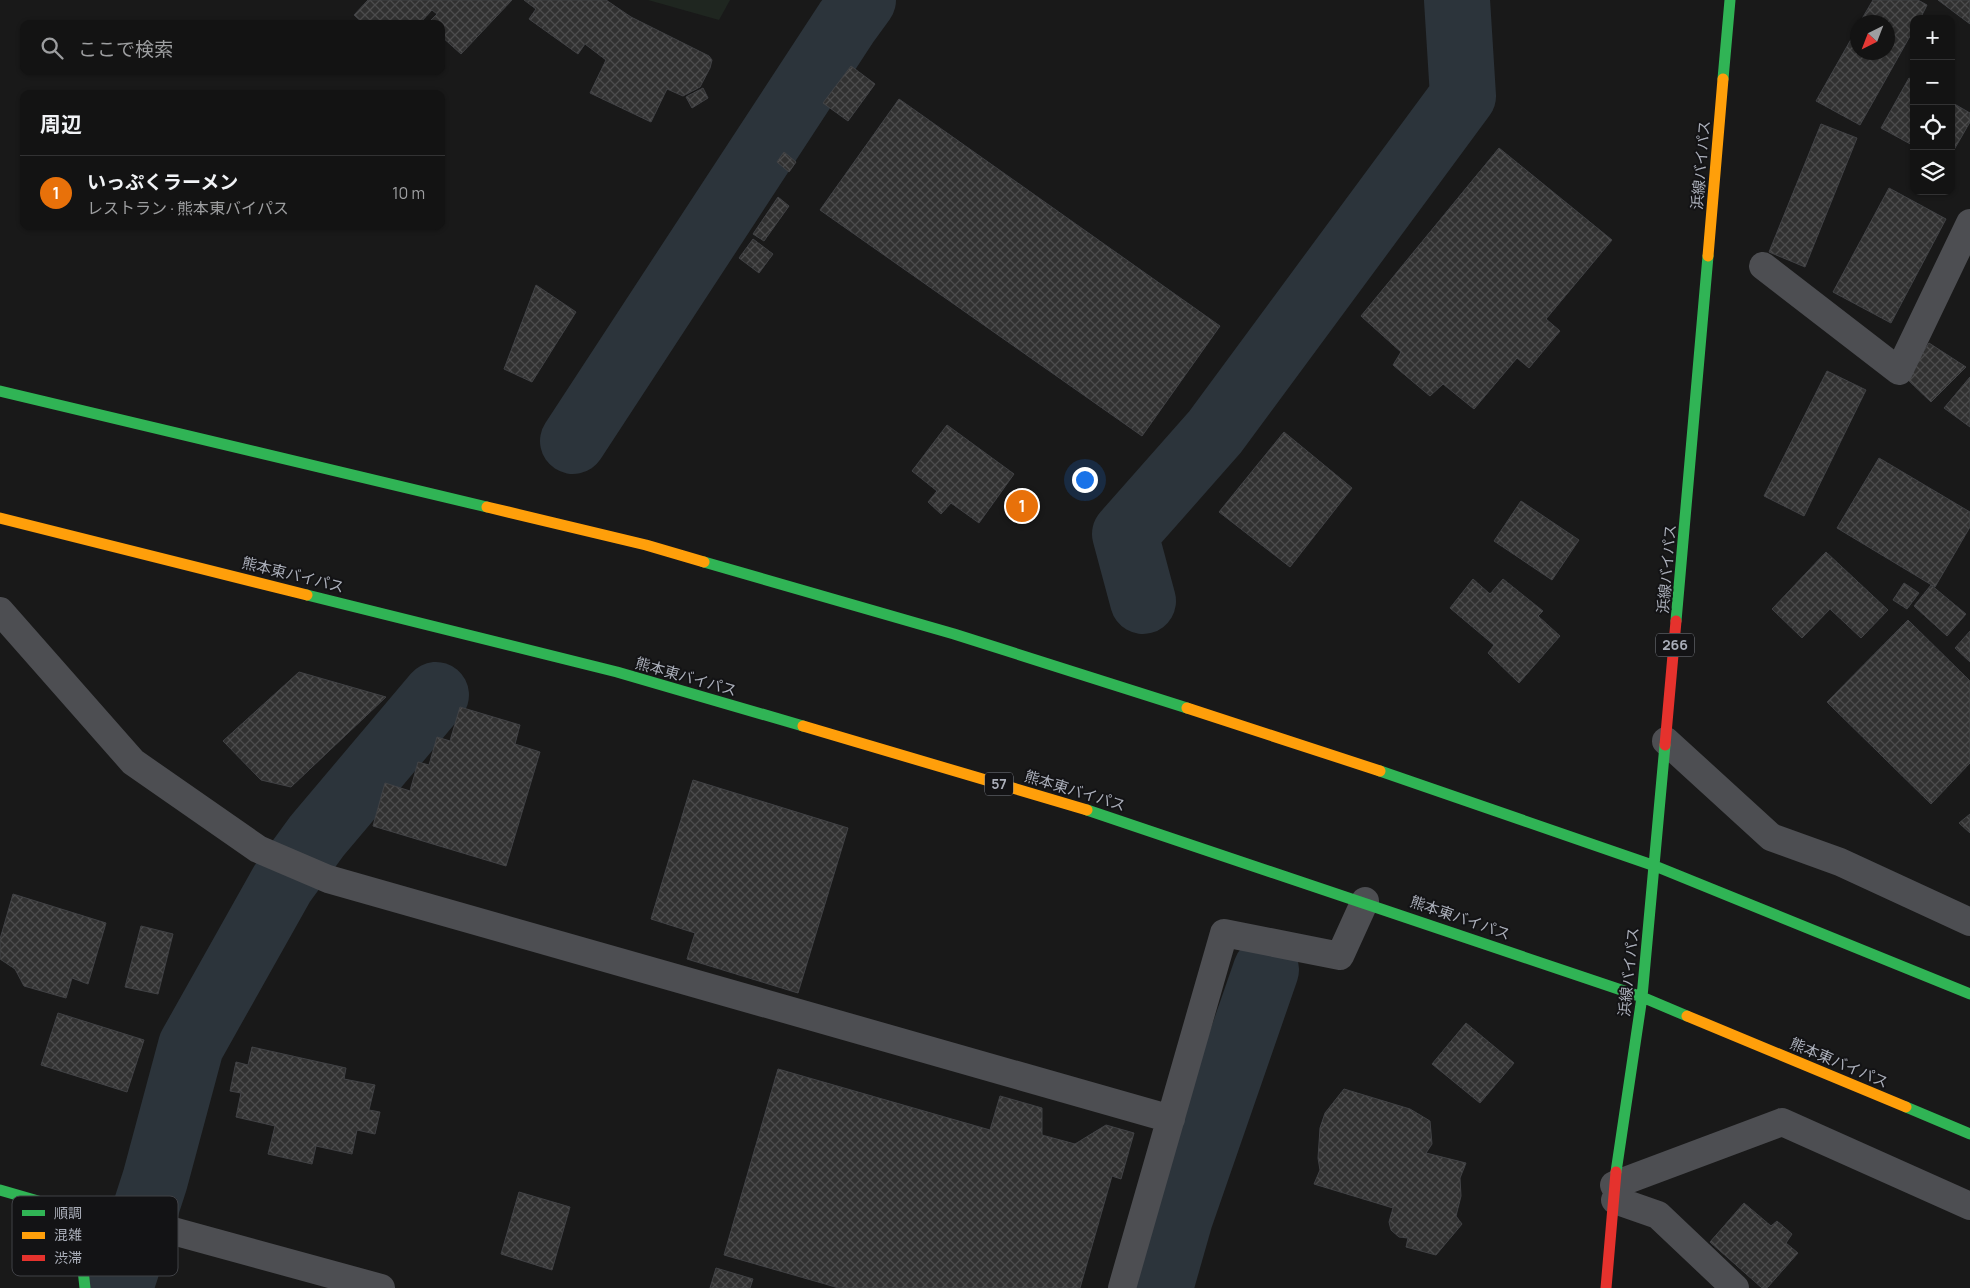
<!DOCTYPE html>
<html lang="ja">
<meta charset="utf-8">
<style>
body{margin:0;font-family:Manrope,"Noto Sans JP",sans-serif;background:#202021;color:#f1f3f6}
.controls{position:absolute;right:15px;top:15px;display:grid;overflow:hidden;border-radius:10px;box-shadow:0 1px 4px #0004}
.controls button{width:45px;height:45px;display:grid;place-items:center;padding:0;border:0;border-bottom:1px solid #323233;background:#131313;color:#f1f3f6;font:25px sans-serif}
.compass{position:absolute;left:1850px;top:15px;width:45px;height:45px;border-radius:50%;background:#131313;box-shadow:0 1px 4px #0004;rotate:222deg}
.you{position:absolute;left:1084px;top:479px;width:18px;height:18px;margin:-12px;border:4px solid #fff;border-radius:50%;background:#1a73e8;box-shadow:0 0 0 8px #1a73e833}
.badge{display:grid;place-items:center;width:32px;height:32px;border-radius:50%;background:#8c9099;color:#fff;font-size:16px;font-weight:700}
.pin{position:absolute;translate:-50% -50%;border:2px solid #fff;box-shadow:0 1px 5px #0006}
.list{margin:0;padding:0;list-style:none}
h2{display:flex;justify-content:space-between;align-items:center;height:65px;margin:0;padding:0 20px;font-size:21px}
h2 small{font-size:16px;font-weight:400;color:#9d9ea0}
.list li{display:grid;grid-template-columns:32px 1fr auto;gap:15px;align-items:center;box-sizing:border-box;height:75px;padding:0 20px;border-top:1px solid #323233}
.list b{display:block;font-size:19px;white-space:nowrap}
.list p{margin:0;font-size:16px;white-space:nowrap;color:#9d9ea0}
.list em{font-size:16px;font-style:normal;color:#9d9ea0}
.icon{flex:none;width:28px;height:28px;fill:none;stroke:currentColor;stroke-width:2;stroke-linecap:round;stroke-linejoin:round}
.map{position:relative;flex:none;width:1970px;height:1288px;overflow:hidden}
.search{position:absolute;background:#131313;box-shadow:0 1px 4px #0004;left:20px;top:20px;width:425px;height:55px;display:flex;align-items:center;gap:12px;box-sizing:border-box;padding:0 18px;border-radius:10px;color:#9d9ea0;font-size:19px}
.panel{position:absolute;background:#131313;box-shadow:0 1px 4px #0004;left:20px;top:90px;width:425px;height:140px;border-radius:10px}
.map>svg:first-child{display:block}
</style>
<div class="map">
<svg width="1970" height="1288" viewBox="0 0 1970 1288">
<defs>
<pattern id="building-cross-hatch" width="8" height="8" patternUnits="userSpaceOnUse" patternTransform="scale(1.25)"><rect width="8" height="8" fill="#313131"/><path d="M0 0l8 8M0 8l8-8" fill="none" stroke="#4c4c4d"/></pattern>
</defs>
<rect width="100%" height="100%" fill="#191919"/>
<path fill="#1f2620" d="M648 0H730L719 20Z"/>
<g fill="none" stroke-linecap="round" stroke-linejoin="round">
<path stroke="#2c343b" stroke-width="66" d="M573 441 847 22 863 0
M1143 601 1125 534 1215 432 1463 96 1457 0
M120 1288 155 1180 191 1046 282 884 317 836 436 695
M1160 1288 1180 1218 1266 970"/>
</g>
<path fill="url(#building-cross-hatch)" stroke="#414245" d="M368 0H512L461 54 441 36V24L428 23 437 14 432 10 419 24H364L354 15Z
M524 0H606L631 17 709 56 712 60 710 68 700 87 683 96 667 89 651 122 590 93 606 60 585 44 578 54 529 19 536 9Z
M1873 0H1918L1927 5 1920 19H1914V29L1860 125 1816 101 1858 27V52H1888V22H1860Z
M1938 0H1970V24Z
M851 66 875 84 848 121 823 103Z
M1909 78 1914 81V146L1881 128Z
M703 88 708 98 692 108 686 97Z
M899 99 1220 326 1142 436 820 210Z
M1951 102 1970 113V122L1951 155Z
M1821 124 1857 138 1805 267 1769 252Z
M1499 148 1612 240 1546 319 1560 331 1529 368 1517 358 1474 409 1443 384 1430 396 1393 365 1401 352 1361 316Z
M784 152 796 162 789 172 777 162Z
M1889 188 1946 219 1891 323 1833 292Z
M778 197 789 206 764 241 753 234Z
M753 239 773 254 759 273 739 258Z
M536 285 576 312 532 382 504 369Z
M1929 343 1966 367 1931 402 1906 378Z
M1827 371 1866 390 1804 516 1764 496Z
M1970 377V427L1944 408Z
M947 425 1014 474 979 523 951 503 941 514 928 502 937 491 912 471Z
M1284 432 1352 488 1290 567 1219 512Z
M1879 458 1970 512V527L1935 587 1837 528Z
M1521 501 1579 540 1552 580 1494 541Z
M1826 552 1888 610 1861 638 1830 609 1802 638 1772 609Z
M1473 579 1490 594 1503 579 1543 611 1538 616 1560 636 1519 683 1488 653 1494 645 1450 608Z
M1904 583 1919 593 1907 609 1893 600Z
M1931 585 1966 614 1947 636 1914 606Z
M1908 620 1970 681V763L1931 804 1827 702Z
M1970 631V662L1955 648Z
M299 672 386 697 291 787 261 780 223 741Z
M460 707 520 725 515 744 540 752 506 866 373 826 385 783 410 791 418 762 429 765 437 737 450 741Z
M693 780 848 828 798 993 687 959 695 933 651 919Z
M1970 814V833L1959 823Z
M13 894 106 923 88 984 72 978 66 998 24 986 15 969 0 959V939Z
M141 926 173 934 158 994 125 987Z
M58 1013 144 1040 127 1092 41 1065Z
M1466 1023 1514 1063 1480 1103 1432 1064Z
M252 1047 346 1068 344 1079 375 1085 369 1110 380 1112 375 1134 357 1130 352 1154 316 1146 312 1164 268 1154 275 1126 236 1117 241 1093 230 1091 236 1062 248 1065Z
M778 1069 990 1130 1000 1096 1042 1108V1135L1075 1144 1106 1125 1134 1133 1121 1179 1112 1176 1080 1288H839L724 1255Z
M1344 1089 1410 1109 1430 1121 1432 1144 1426 1153 1466 1163 1460 1178 1461 1196 1456 1216 1462 1224 1436 1255 1406 1247 1408 1238 1399 1237 1391 1230 1389 1222 1393 1208 1314 1184 1320 1170 1318 1158 1320 1128 1325 1113Z
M519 1192 570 1207 552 1270 501 1254Z
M1744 1203 1771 1226 1777 1221 1792 1234 1786 1243 1798 1253 1767 1288H1762L1710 1242Z
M716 1268 753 1279 750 1288H710Z"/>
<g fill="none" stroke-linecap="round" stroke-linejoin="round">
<path stroke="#4d4e52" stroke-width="28" d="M1763 266 1899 371 1970 223
M0 611 133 762 258 849 328 879 1171 1119
M1666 741 1771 837 1840 862 1970 922
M1614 1185 1782 1122 1970 1206
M1615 1200 1658 1215 1735 1288
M80 1242 151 1225 381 1288
M1122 1288 1224 933 1340 956 1365 901"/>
<path stroke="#30b455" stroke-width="11" d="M1723 79 1730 0
M0 391 487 507
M704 562 954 634 1187 708
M307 595 617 672 803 726
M1676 621 1708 256
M1380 771 1655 866 1970 994
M1087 810 1642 997 1687 1016
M1906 1107 1970 1134
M1616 1172 1642 997 1665 745
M0 1190 38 1201 64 1220 80 1242 85 1288"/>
<path stroke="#ff9f0a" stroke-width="11" d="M1708 256 1723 79
M487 507 646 545 704 562
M0 518 307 595
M1187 708 1380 771
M803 726 1087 810
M1687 1016 1906 1107"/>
<path stroke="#e5322d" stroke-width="11" d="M1665 745 1676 621
M1606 1288 1616 1172"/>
</g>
<g text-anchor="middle" stroke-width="4" stroke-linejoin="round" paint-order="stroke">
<g fill="#131315" stroke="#7d8088" stroke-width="1">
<rect x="1656" y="633.5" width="38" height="23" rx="4"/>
<rect x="985" y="772.5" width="28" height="23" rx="4"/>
</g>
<g font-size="14" font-weight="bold" fill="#abafba">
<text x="1675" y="650">266</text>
<text x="999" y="789">57</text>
</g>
<g font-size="15" fill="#abafba" stroke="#131315">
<text transform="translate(1701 165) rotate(-85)" y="5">浜線バイパス</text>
<text transform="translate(1667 569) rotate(-85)" y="5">浜線バイパス</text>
<text transform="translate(293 575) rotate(14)" y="5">熊本東バイパス</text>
<text transform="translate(686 677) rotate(16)" y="5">熊本東バイパス</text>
<text transform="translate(1075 791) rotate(17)" y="5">熊本東バイパス</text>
<text transform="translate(1460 918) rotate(19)" y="5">熊本東バイパス</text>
<text transform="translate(1629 972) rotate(-84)" y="5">浜線バイパス</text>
<text transform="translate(1839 1063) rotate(23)" y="5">熊本東バイパス</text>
</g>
</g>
<rect x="12" y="1196" width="166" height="80" rx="8" fill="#131315" stroke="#414247" stroke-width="1"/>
<rect x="22" y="1210" width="23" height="6" fill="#30b455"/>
<rect x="22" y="1232" width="23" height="7" fill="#ff9f0a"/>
<rect x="22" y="1255" width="23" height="6" fill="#e5322d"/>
<g font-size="14" fill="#abafba">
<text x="54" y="1218">順調</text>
<text x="54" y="1240">混雑</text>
<text x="54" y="1263">渋滞</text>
</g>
</svg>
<div class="controls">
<button>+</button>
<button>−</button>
<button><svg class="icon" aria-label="locate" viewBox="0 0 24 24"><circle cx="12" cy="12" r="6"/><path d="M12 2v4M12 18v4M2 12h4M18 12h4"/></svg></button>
<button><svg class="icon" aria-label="layers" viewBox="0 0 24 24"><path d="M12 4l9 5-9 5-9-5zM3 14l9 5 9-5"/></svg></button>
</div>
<svg class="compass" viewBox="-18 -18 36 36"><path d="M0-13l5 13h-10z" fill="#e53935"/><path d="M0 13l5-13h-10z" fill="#9d9ea0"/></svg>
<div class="you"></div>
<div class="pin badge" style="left:1022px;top:506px;background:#e8710a">1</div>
<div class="search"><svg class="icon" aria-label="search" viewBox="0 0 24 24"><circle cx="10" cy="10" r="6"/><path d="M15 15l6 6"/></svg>ここで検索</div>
<section class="panel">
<h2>周辺<small></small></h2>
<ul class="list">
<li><span class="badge" style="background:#e8710a">1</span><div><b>いっぷくラーメン</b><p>レストラン · 熊本東バイパス</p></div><em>10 m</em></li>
</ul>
</section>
</div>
